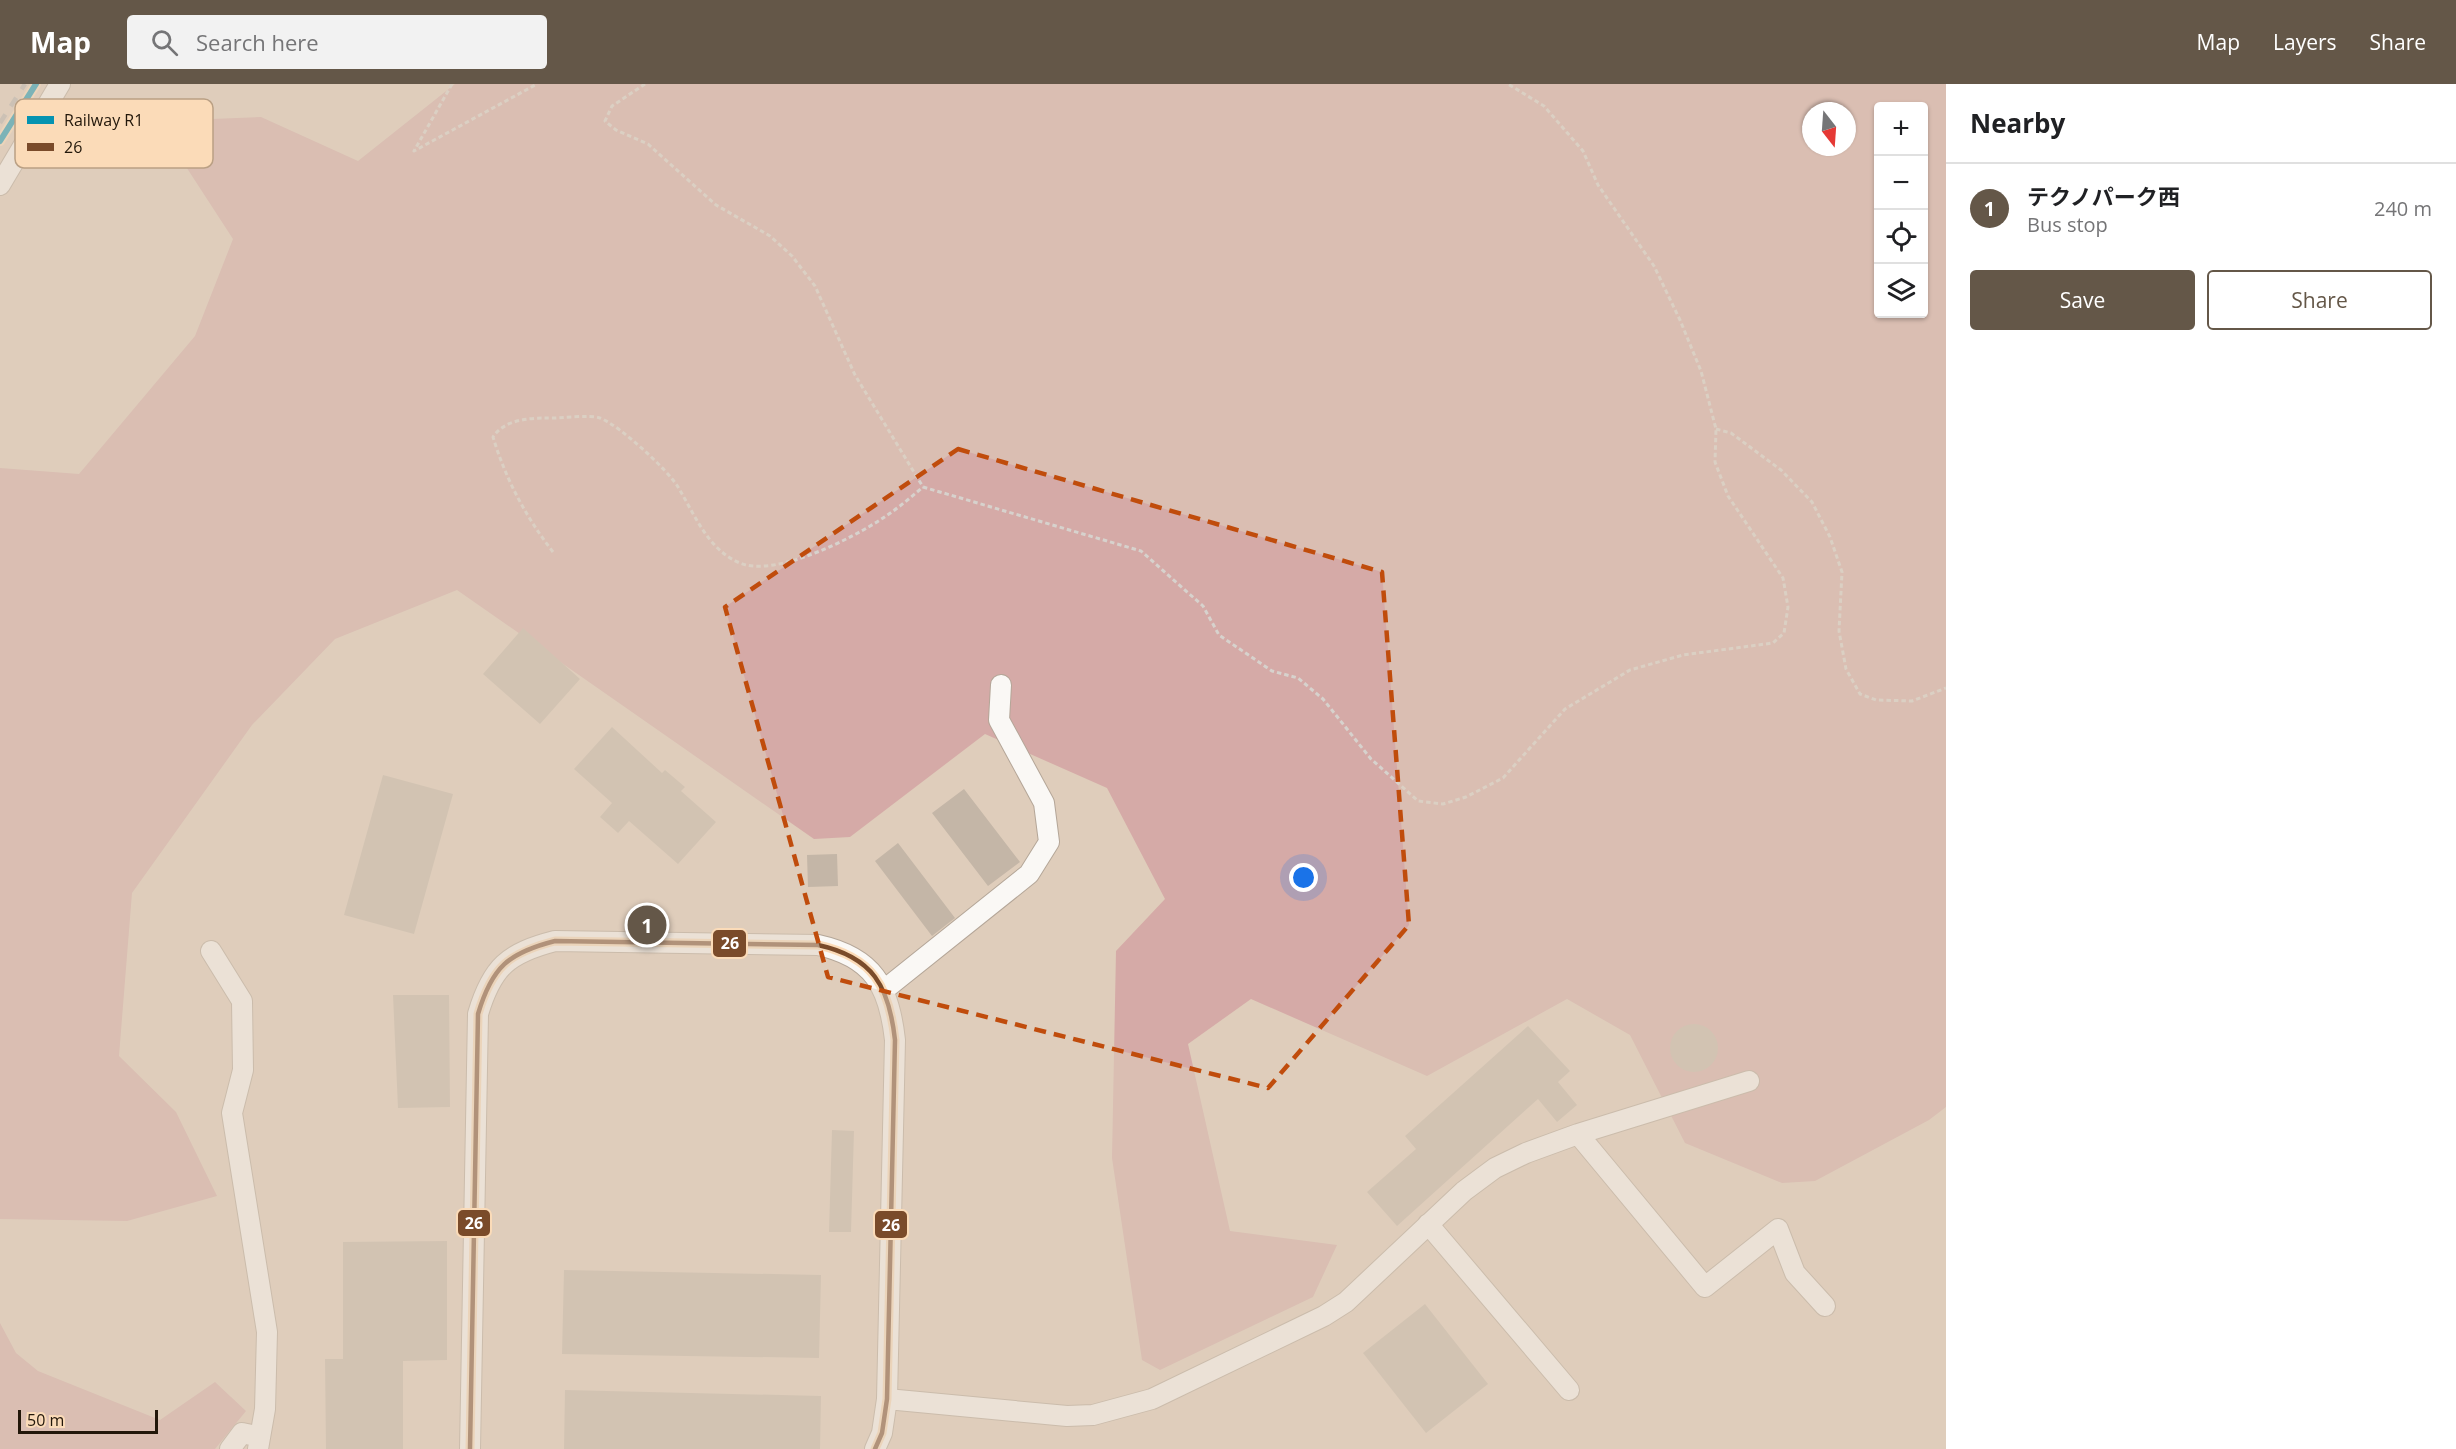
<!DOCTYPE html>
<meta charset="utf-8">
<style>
body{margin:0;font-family:"Open Sans","Noto Sans JP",sans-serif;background:#f2f2f2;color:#202124}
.controls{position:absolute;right:18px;top:18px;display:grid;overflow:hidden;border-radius:6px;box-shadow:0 2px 4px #0004}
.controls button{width:54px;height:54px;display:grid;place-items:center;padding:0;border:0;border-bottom:2px solid #e0e0e0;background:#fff;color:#202124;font:30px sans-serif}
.compass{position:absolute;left:1802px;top:18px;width:54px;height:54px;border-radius:50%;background:#fff;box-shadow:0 2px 4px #0004;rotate:163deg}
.scale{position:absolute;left:18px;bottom:15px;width:140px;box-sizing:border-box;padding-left:6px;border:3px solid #22170a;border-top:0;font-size:16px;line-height:21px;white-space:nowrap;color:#22170a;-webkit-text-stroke:4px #fbdbb8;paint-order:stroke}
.you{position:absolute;left:1304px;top:794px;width:21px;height:21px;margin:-15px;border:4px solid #fff;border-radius:50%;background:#1a73e8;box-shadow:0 0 0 9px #1a73e833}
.badge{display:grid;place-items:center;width:39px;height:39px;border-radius:50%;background:#645748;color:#fff;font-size:20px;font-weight:700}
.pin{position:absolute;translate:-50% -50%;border:3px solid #fff;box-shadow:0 2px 6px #0006}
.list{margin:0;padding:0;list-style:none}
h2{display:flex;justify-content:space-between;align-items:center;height:78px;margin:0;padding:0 24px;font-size:26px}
h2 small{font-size:20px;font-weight:400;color:#757577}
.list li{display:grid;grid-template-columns:39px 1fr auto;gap:18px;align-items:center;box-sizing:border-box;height:90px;padding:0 24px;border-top:2px solid #e0e0e0}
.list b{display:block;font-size:22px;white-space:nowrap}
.list p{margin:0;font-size:20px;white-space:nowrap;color:#757577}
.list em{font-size:20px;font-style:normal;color:#757577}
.actions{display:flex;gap:12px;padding:18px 24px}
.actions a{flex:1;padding:14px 0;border:2px solid #645748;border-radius:6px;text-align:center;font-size:21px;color:#645748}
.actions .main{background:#645748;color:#fff}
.icon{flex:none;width:33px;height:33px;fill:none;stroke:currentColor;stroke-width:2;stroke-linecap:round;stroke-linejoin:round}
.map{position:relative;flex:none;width:1946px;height:1365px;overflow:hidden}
header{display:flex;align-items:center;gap:36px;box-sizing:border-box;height:84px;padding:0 30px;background:#645748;color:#fff}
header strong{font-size:28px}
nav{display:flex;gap:33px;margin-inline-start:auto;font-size:21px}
.search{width:420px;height:54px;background:#f2f2f2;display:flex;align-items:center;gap:15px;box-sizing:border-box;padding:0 21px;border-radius:6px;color:#757577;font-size:22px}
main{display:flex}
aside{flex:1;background:#fff}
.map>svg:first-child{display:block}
</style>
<header>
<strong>Map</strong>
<div class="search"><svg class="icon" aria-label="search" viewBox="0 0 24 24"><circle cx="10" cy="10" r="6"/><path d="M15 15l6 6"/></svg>Search here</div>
<nav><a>Map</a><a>Layers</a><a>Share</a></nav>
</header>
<main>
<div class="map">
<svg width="1946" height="1365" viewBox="0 0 1946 1365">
<rect width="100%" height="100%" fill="#dfcdbb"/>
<path fill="#d5aaa7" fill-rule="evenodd" d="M455 0H1946V1023L1929 1036 1815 1097 1782 1099 1685 1059 1630 951 1567 915 1427 992 1251 915 1188 960 1230 1147 1337 1161 1313 1213 1160 1286 1142 1276 1112 1074 1116 867 1165 815 1107 704 985 650 850 753 814 755 457 506 335 555 252 641 132 809 119 972 176 1028 217 1112 127 1137 0 1135V384L79 390 195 252 233 155 168 55 186 36 261 33 358 77ZM1878 22H1924V230H1878ZM1811 27H1847V63H1811Z
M0 1239 16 1269 38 1287 160 1336 215 1298 246 1327 215 1365H0Z"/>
<path fill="#c4b6a7" d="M523 544 580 595 540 640 483 590Z
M612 643 662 689 665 686 685 703 681 707 716 738 678 780 629 737 618 749 600 733 612 719 574 685Z
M383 691 453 710 414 850 344 831Z
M964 705 1020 778 988 802 932 729Z
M898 759 955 834 932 852 875 777Z
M837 770 838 802 808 803 807 771Z
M393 911H449L450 1023 398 1024Z
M1670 964a24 24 0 1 1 48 0a24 24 0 1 1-48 0Z
M1528 942 1570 987 1558 998 1577 1021 1557 1038 1538 1015 1397 1142 1367 1108 1416 1065 1405 1052Z
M832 1046 854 1047 851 1148H829Z
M447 1157V1276L403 1277V1365H326L325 1275H343V1158Z
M564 1186 821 1191 819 1274 562 1270Z
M1425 1220 1488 1300 1426 1349 1363 1269Z
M565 1306 821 1312 820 1365H564Z"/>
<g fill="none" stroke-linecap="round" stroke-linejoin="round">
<g stroke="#b4a698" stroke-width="22">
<path id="minor" d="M0 101 60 0
M211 867 242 917 243 986 232 1029 267 1248 265 1325 258 1365
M884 906 1029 790 1049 758 1044 719 999 636 1001 601
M1578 1050 1705 1203 1778 1145 1795 1189 1825 1222
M1428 1140 1569 1306
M887 1315 1067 1332 1093 1331 1152 1315 1324 1232 1346 1218 1464 1107 1495 1084 1526 1069 1578 1050 1749 997
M230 1365 242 1349 260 1353
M470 1365 478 930C492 883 508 869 555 857L818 861C873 873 889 902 895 956L887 1315 882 1349 875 1365"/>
</g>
<path stroke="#d7d2cd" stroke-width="3" stroke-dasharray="4.5 3" stroke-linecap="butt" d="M452 0 414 67 537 0
M645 0 612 22 605 37 616 46 648 60 716 121 770 152 792 172 815 202 855 291 923 403 1141 467 1203 522 1219 551 1272 587 1298 594 1323 615 1371 675 1418 717 1443 720 1466 713 1503 694 1565 625 1630 586 1683 571 1773 559 1784 549 1788 523 1783 494 1728 412 1715 378 1716 345 1701 287 1680 236 1654 182 1598 101 1583 67 1544 22 1508 0
M1716 345 1731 349 1781 386 1812 418 1830 453 1842 488 1839 547 1846 585 1860 610 1876 616 1912 617 1946 604
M553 468C526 433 506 396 493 353 504 336 528 334 546 334 559 335 590 330 600 334 619 341 668 386 678 403 695 431 708 466 740 479 775 494 853 454 883 434 897 425 910 414 923 403"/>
<use href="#minor" stroke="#faf8f5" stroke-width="20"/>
<path stroke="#b6b2ad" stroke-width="4.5" stroke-dasharray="10 10" stroke-linecap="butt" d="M0 39 25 0
M0 57 36 0"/>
<g stroke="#fbdbb8" stroke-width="9">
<path id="bus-1" d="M470 1365 478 930C492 883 508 869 555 857L818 861C873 873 889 902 895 956L887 1315 882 1349 875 1365"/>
</g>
<use href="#bus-1" stroke="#7a4b2a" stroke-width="4.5"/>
<g stroke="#fbdbb8" stroke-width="10">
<path id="rail-1" d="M0 57 36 0"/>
</g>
<use href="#rail-1" stroke="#0593b1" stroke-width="6"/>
</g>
<path d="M0 0H1946V1365H0ZM958 365 1382 488 1409 841 1268 1004 828 893 725 523Z" fill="#dfcdbb" fill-opacity=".55" fill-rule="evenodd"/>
<path fill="none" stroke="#c04c0c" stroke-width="4.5" stroke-dasharray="12 8" stroke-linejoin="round" d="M958 365 1382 488 1409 841 1268 1004 828 893 725 523Z"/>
<rect x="15" y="15" width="198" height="69" rx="9" fill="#fbdbb8" stroke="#baa084" stroke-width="1.5"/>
<rect x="27" y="32" width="27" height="8" fill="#0593b1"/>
<rect x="27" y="59" width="27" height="8" fill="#7a4b2a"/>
<g font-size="16" fill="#22170a">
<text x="64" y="42">Railway R1</text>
<text x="64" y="69">26</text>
</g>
<g stroke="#fbdbb8" stroke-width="2">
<rect x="712" y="845" width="35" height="29" rx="6" fill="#7a4b2a"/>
<rect x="457" y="1125" width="34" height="28" rx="6" fill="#7a4b2a"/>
<rect x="874" y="1126" width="34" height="29" rx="6" fill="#7a4b2a"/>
</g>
<g font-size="16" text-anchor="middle" font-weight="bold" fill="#fff">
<text x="730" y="865">26</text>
<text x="474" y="1145">26</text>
<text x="891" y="1147">26</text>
</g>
</svg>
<div class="controls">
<button>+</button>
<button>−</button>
<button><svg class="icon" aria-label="locate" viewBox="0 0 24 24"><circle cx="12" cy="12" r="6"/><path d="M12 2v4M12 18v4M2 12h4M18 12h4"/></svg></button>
<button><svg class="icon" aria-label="layers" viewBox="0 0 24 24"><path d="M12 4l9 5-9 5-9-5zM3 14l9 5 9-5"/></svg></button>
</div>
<svg class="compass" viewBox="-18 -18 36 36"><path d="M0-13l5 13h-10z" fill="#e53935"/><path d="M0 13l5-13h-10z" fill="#757577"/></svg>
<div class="scale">50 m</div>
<div class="you"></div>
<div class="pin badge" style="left:647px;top:841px">1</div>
</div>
<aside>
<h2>Nearby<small></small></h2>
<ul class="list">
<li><span class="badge">1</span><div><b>テクノパーク西</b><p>Bus stop</p></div><em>240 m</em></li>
</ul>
<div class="actions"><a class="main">Save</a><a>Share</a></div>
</aside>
</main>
